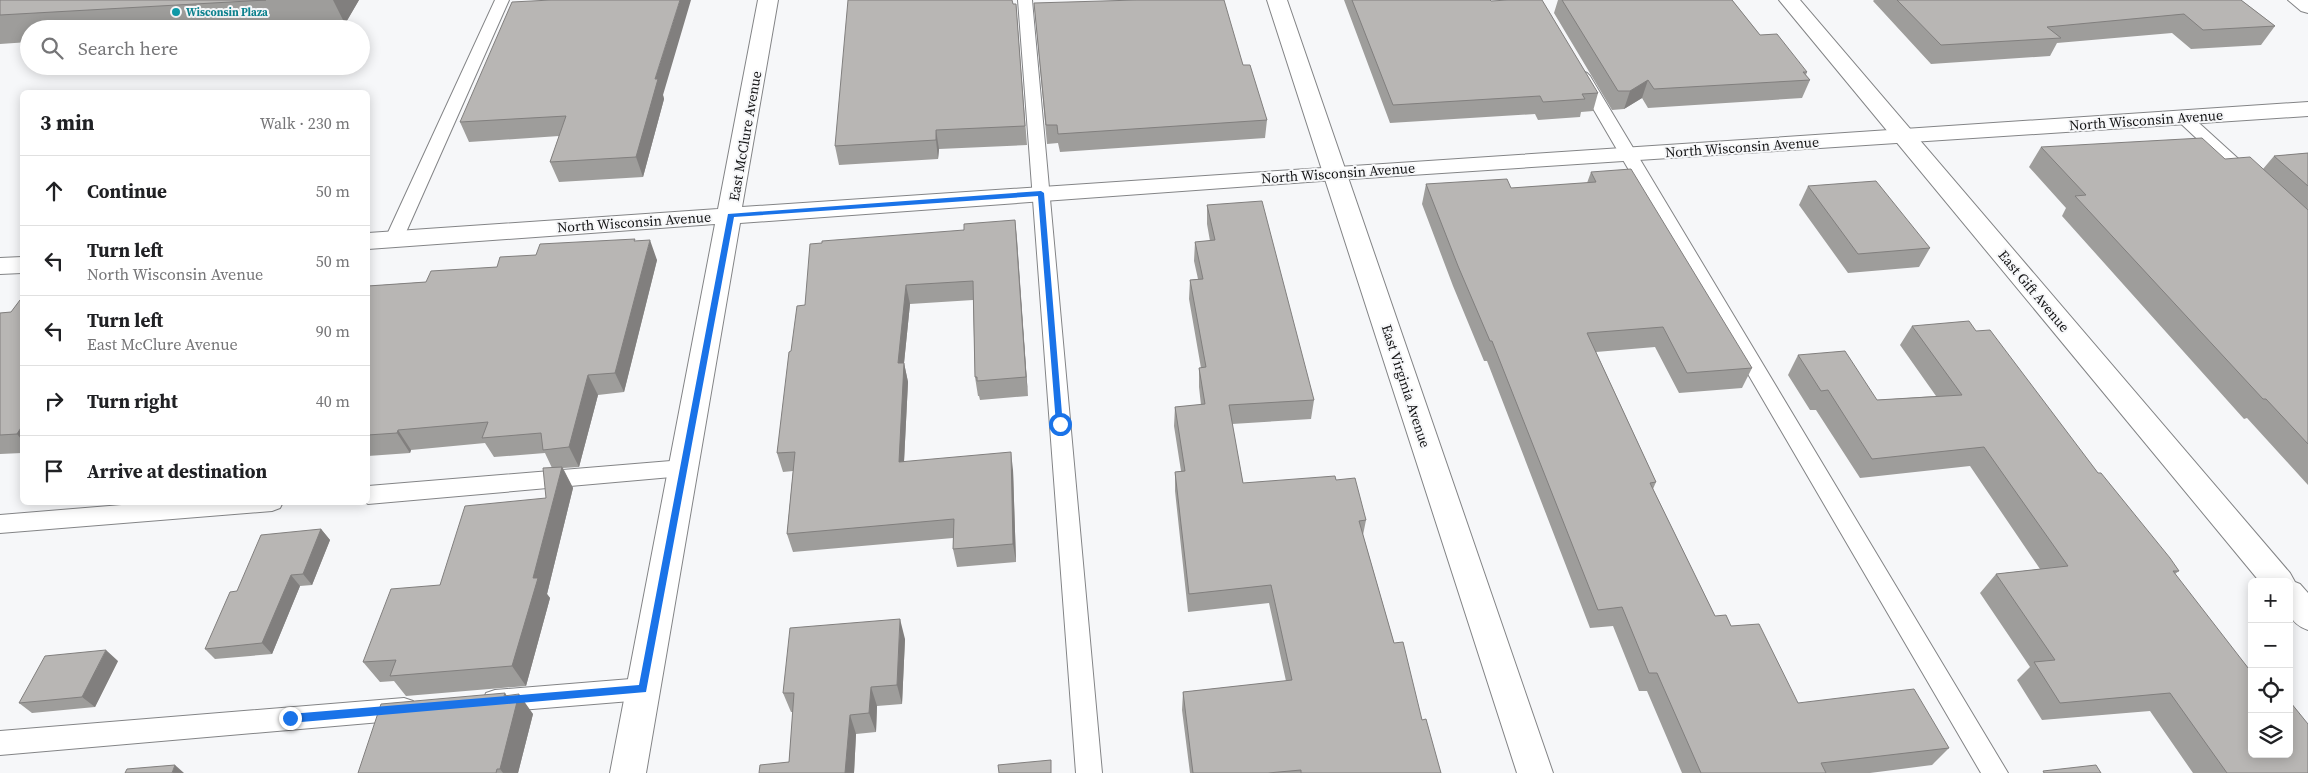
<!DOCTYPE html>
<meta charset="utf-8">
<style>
body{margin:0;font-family:"Source Serif 4",serif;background:#f6f6f6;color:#202124}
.controls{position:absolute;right:15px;bottom:15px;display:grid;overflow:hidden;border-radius:8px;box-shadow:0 2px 12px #0003}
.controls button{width:45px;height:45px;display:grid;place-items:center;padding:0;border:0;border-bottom:1px solid #e0e0e0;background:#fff;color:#202124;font:25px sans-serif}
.stop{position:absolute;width:15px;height:15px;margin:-11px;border:4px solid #1a73e8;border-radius:50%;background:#fff}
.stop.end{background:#1a73e8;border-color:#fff;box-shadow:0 1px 5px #0008}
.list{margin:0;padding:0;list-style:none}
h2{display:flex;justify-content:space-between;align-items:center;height:65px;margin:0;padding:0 20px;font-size:21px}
h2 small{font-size:16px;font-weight:400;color:#757577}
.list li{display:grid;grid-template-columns:32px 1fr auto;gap:15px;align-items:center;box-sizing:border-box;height:70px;padding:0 20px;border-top:1px solid #e0e0e0}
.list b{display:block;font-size:19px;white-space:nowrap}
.list p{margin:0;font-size:16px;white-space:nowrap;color:#757577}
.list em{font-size:16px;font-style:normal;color:#757577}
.icon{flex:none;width:28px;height:28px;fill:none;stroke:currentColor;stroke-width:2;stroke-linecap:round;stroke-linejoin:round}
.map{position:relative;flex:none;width:2308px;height:773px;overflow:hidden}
.search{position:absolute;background:#fff;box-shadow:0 2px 12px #0003;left:20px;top:20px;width:350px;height:55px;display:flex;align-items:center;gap:12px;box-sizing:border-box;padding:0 18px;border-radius:28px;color:#757577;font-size:19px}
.panel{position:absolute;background:#fff;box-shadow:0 2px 12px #0003;left:20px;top:90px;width:350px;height:415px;border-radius:8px}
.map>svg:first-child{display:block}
</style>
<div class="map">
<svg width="2308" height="773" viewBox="0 0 2308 773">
<rect width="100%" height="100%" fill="#f6f7f9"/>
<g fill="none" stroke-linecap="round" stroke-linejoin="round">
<g stroke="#838486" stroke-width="2">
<path id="lane" d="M495 0H509L403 239 400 243 394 245 388 243 385 239Z
M1018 0H1032L1102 773H1076Z
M1582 71 1587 73 1590 76 2008 773H1981L1574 76 1577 73Z
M2183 112 2189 114 2254 173 2256 177 2254 181H2242L2177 120 2175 117 2177 114Z
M683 460 690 462 694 468 690 474 683 476 368 504 365 502H368V486Z
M158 502H283L280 508 272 511 0 533V515Z
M643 678 652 681 655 689 652 697 643 700 495 712 486 709 483 701 486 693 495 690Z
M404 698 413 701 416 709 413 717 404 720 0 755V731Z"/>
</g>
<g stroke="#838486" stroke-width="2">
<path id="street" d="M1267 0H1287L1553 773H1517Z
M1779 0H1800L2290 573 2295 582 2300 584 2308 593V630C2283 621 2289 604 2289 582H2260Z
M2288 0H2308V13L2301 11Z"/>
</g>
<g stroke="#838486" stroke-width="2">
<path id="secondary" d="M758 0H778L742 207 2308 102V116L1335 180 740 223 646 773H610L715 224 368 249V233L718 209Z
M22 257V273L0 274V258Z"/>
</g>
<use href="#lane" fill="#fff" fill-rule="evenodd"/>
<use href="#street" fill="#fff" fill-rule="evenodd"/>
<use href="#secondary" fill="#fff" fill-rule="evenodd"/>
</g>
<path fill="#9e9d9b" d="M0 0H359L345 24 258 29H29V42L0 44Z
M1344 0H1490L1598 93 1593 111 1581 112 1580 117 1538 120 1535 114 1390 123Z
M1558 0H1732L1760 35 1807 72 1806 75 1810 80 1802 98 1648 108 1642 98 1624 109 1612 110 1554 13Z
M1874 0H2241L2275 26 2261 45 2191 49 2172 33 2057 43 2050 56 1931 64 1873 1Z
M1034 3 1243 65 1267 120 1265 138 1060 152 1058 143 1047 144Z
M1013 4H1016L1027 145 939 149 938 159 839 165 835 146Z
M663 95 664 99 643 177 559 182 550 162 559 136 469 142 460 122Z
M2041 147 2225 159 2263 169 2274 156 2308 153V485L2247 418 2244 419 2062 216 2066 208 2029 167Z
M1591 172 1752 368 1742 388 1679 393 1655 347 1596 352 1656 482 1653 489 1715 616 1731 626 1798 703 1949 748 1932 765 1870 773H1682L1647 691H1639L1613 626 1590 628 1487 361H1484L1453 286 1422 204 1426 184 1511 188 1587 183Z
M1808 186 1930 248 1919 267 1848 273 1799 205Z
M1207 205 1314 400 1311 419 1232 424 1243 483 1336 480 1366 520 1363 535 1394 643 1441 773H1190L1182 710 1183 692 1286 681 1269 603 1188 612 1175 491V472L1181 471 1174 426 1175 407 1201 405 1199 387V368H1201L1189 299 1190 280 1198 279 1194 261 1195 242 1210 241 1207 224Z
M1015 220 1028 396 980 400 979 396H978L975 377 973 300 910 304 904 363 908 382 904 462 1013 470 1016 562 957 567 953 549V538L793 552 787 534 793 471 783 472 777 453 791 351 805 305 964 230Z
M636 241 657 260 624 392 598 395 579 467 563 468 573 488 547 594 550 598 526 686 406 696 394 681 380 682 363 662 440 585 546 498 552 468 545 453 494 457 485 443 411 450 410 453 368 456V286L426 282 497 267 536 255Z
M22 299V453L0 454V313L11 312Z
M1912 326 1976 331 2098 473 2179 571 2175 574 2308 773H2193L2150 711 2042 720 2017 680 2030 667 1980 593 1996 574 2040 569 1970 466 1860 478 1816 410H1810L1788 375 1798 355 1877 400 1936 396 1900 345Z
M321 529 330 540 312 585 300 586 272 654 215 659 205 649 237 591Z
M905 639 902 704 877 706 876 732 856 734 854 773H759L789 762 793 712H791L783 693Z
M118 661 95 707 32 713 19 703Z
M506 696 533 714 518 773H358Z"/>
<path fill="#817f7e" d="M333 0H359L345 24Z
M680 0H691L663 95 664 99 643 177 636 157 655 79Z
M1648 80 1642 98 1624 109 1630 91Z
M936 130 939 149 938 159 936 140Z
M1015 220 1017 239 1028 396 1026 377Z
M650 240 657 260 624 392 615 373Z
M906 285 910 304 904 363 908 382 903 481 899 462 898 363Z
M588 375 598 395 579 467 569 447Z
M22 426V440L17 434Z
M398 430 411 450 410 453 397 433Z
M1011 452 1013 470 1016 562 1013 544Z
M562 467 573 488 547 594 550 598 526 686 512 666 533 578Z
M321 529 330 540 312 585 303 574Z
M291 575 300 586 272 654 262 643Z
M900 619 905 639 902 704 897 685Z
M106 650 118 661 95 707 82 697Z
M871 687 877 706 876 732 869 713Z
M505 693 515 708 519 694 533 714 518 773H503L500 769Z
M850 715 856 734 854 773H845Z
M175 765 184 773H172Z"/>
<path fill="#b8b6b4" stroke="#817f7e" d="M0 0H266L0 15Z
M551 0H680L655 79H658L636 157 550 162 566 116 460 122 512 2Z
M848 0H1012L1013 4H1016L1025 126 936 130V140L835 146Z
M1136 0H1224L1243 65H1250L1267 120 1058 134 1057 125H1046L1034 3Z
M1352 0H1490L1491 1 1508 0H1542L1598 93 1582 94 1585 99 1543 102 1540 96 1393 105Z
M1562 0H1732L1760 35 1777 34 1807 72H1803L1810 80 1654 89 1648 80 1630 91H1618Z
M1897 0H2241L2275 26 2203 30 2184 14 2047 27 2061 38 1941 45Z
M2202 138 2225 159 2250 157 2308 210V444L2266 399H2263L2075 196 2086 195 2041 147Z
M2308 153V186L2274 156Z
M1631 169 1752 368 1687 373 1663 327 1587 333 1656 482 1650 483 1715 616 1726 615 1731 626 1759 624 1798 703 1914 689 1949 748 1821 763 1826 773H1701L1657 673H1649L1622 607 1598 610 1492 341H1490L1458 266 1426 184 1507 179 1511 188 1596 182 1591 172Z
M1876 181 1930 248 1858 254 1808 186Z
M1262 201 1314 400 1229 405 1243 483 1335 476 1336 480 1355 478 1366 520 1359 521 1394 643 1403 642 1422 720 1426 719 1441 773H1301V770L1268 773H1193L1183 692 1292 680 1271 585 1189 594 1175 472 1185 471 1175 407 1205 404 1199 368 1206 367 1190 280 1203 279 1195 242 1215 240 1207 205Z
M1015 220 1026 377 977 381V377H975L973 281 906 285 898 363H904L899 462 1011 452 1013 544 953 549 954 519 787 534 795 452 777 453 789 352 791 351 797 306 805 305 810 244 822 243V241L964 230V224Z
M635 239 634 241 650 240 615 373 588 375 569 447 543 450 541 433 482 438 488 422 398 430 397 433 368 435V286L426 282 431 271 497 267 500 257 536 255 540 244Z
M22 299V426L17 434 0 435V313L11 312 20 300Z
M1969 321 1976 331 1990 330 2098 473H2101L2170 558 2179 571H2173L2252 673V754H2289V703H2291L2308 724V773H2227L2170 693 2060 703 2034 662 2055 660 1996 574 2068 566 1984 447 1872 459 1828 390 1821 391 1798 355 1845 351 1877 400 1962 395 1912 326Z
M562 467 533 578H538L512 666 390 676 396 660 363 662 391 589 440 585 465 506 546 498 543 468Z
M321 529 303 574 291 575 262 643 205 649 230 592 237 591 261 535Z
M900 619 897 685 871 687 869 713 850 715 845 773H759L760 765 789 762 794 693H783L790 628Z
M106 650 82 697 19 703 45 656Z
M505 693 504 696 519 694 500 769H497L496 773H358L381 704Z
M1051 760V773H999L998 765Z
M175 765 172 773H125L127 769Z
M2096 765 2101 773H2044L2043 771Z"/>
<path fill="#1a73e8" d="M1041 191 1044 193 1063 426 1060 427 1056 424 1038 196 734 217 646 692 290 723 286 722V715L290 714 639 685 728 214Z"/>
<circle fill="#0f9aa8" stroke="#f6f7f9" stroke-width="2" cx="176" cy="12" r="5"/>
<g text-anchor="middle" stroke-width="4" stroke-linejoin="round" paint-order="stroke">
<g font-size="11" font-weight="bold" fill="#0d838f" stroke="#f6f7f9" text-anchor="start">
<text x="186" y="16">Wisconsin Plaza</text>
</g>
<g font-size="14" fill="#151516" stroke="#f6f7f9">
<text transform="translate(2146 120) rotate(-4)" y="5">North Wisconsin Avenue</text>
<text transform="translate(745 136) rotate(-80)" y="5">East McClure Avenue</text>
<text transform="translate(1742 147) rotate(-4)" y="5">North Wisconsin Avenue</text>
<text transform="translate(1338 173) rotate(-4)" y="5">North Wisconsin Avenue</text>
<text transform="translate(634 222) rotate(-4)" y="5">North Wisconsin Avenue</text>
<text transform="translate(2034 291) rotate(50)" y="5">East Gift Avenue</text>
<text transform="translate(1406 386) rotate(72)" y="5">East Virginia Avenue</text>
</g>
</g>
</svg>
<div class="controls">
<button>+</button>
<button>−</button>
<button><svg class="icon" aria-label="locate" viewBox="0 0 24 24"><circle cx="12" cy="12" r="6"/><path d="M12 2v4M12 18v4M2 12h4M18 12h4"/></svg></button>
<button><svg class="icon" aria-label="layers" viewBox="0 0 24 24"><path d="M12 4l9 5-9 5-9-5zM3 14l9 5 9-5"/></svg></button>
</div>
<div class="stop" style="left:1060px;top:424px"></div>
<div class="stop end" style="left:290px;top:718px"></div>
<div class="search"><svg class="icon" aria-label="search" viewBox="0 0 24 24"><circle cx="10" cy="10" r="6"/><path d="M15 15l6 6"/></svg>Search here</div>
<section class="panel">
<h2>3 min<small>Walk · 230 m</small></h2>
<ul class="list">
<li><svg class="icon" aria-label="ahead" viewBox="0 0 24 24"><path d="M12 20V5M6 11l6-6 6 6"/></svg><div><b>Continue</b></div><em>50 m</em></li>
<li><svg class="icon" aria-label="left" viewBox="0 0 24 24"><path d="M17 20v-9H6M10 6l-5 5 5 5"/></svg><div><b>Turn left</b><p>North Wisconsin Avenue</p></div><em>50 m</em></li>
<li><svg class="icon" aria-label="left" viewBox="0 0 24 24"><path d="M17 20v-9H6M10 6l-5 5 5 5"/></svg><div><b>Turn left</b><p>East McClure Avenue</p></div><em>90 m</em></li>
<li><svg class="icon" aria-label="right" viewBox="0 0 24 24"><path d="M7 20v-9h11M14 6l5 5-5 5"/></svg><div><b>Turn right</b></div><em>40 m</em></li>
<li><svg class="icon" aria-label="arrive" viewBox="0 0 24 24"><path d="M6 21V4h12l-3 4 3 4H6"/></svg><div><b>Arrive at destination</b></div></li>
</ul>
</section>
</div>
